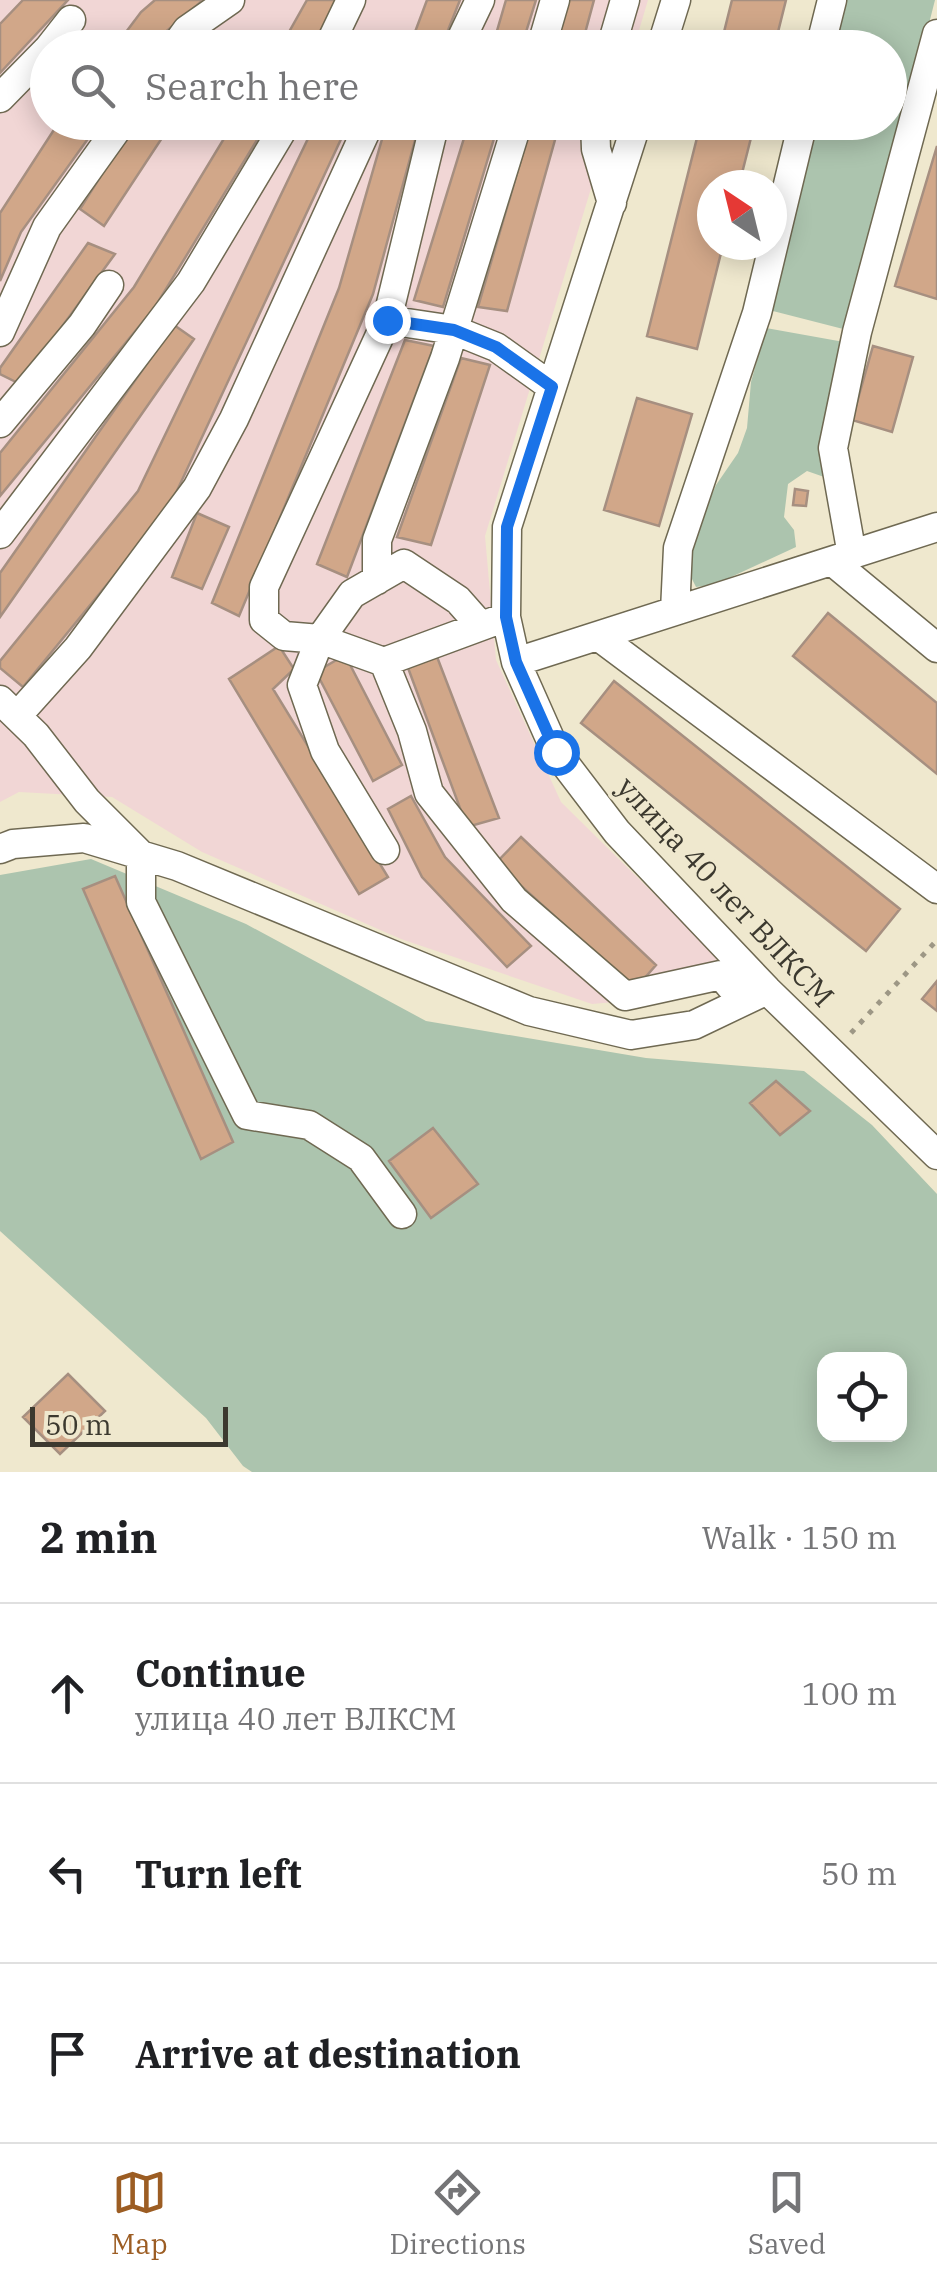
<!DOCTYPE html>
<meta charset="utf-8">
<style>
body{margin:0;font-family:"IBM Plex Serif",serif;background:#f2f2f2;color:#202124}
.controls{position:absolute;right:30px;bottom:30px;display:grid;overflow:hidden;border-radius:20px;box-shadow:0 5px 25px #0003}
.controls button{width:90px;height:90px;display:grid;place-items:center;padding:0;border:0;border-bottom:2px solid #e0e0e0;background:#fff;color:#202124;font:50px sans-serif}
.compass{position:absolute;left:697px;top:170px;width:90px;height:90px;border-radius:50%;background:#fff;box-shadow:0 5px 25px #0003;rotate:325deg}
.scale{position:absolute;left:30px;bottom:25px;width:198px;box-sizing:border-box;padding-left:10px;border:5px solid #3c392f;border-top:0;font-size:28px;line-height:35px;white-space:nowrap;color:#3c392f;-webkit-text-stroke:8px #efe8ce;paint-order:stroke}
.stop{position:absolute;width:30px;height:30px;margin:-22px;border:8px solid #1a73e8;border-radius:50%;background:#fff}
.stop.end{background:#1a73e8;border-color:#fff;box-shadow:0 2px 10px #0008}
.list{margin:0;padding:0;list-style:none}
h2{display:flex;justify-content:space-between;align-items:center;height:130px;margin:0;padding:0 40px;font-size:42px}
h2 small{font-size:32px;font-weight:400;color:#757577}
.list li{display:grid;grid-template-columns:65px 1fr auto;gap:30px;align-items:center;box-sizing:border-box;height:180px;padding:0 40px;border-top:2px solid #e0e0e0}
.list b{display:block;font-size:38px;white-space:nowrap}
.list p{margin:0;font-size:32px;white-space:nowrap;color:#757577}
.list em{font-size:32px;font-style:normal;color:#757577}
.icon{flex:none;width:55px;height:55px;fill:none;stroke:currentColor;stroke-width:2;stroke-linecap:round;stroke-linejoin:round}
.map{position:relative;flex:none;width:937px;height:1472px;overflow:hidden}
.search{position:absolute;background:#fff;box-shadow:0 5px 25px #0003;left:30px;right:30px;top:30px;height:110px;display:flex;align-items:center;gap:25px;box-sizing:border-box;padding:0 35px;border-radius:55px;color:#757577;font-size:38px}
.sheet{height:670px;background:#fff}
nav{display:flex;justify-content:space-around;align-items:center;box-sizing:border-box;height:140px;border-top:2px solid #e0e0e0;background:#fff;font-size:28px;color:#757577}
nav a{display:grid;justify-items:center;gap:5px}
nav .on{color:#9c5d23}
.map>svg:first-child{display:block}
</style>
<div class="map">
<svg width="937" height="1472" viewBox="0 0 937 1472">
<rect width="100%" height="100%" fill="#efe8ce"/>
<path fill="#f1d6d5" d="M0 0H648L634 47 48 48V122L611 123 485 536 496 660 561 802 717 956 707 994 592 1004 401 939 202 852 112 797 19 792 0 802Z"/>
<path fill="#acc4ae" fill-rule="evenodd" d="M844 0H935L851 331 769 310 814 123 890 122V48L833 47Z
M766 328 844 342C831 391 818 427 827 478L807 471 788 484 784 517 794 530 796 547 716 584 696 587 687 569 699 525 716 485 738 453 747 428 751 382Z
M91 859 246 924 426 1021 646 1058 804 1071 872 1125 937 1194V1472H252L243 1466 206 1418 0 1231V875ZM824 1360H900V1434H824Z"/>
<path fill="#d1a789" stroke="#a68f80" stroke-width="2.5" d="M23 0H68L0 73V24Z
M155 0H203L163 34 153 48H114L141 12Z
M307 0H339L314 48H280Z
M427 0H460L441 48H409Z
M506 0H536L521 48H492Z
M568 0H594L581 48H554Z
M732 0H786L774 48H720Z
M358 35 383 48H352Z
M59 122H100L21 232 0 281V213Z
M234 122H268L155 307 0 496V453L134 287Z
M316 122H349L168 510 23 687 0 668V661L138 491Z
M387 122H420L373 294 239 616 212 603 339 288Z
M469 122H499L443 307 414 300Z
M532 122H560L507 311 478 307Z
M701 122H755L739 185H712V245H723L697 349 647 336Z
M134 123 162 138 104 226 80 209Z
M937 146V299L895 286Z
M88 243 115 254 20 384 0 374V368Z
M174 325 194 339 0 617V573Z
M405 340 434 346 347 577 317 564Z
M873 346 913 357 892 432 852 420Z
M461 358 490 365 431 545 397 537Z
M637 398 692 414 659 526 604 510Z
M795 489 808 491 806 506 793 505Z
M197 513 229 527 202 589 172 577Z
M828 613 937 703V774L793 656Z
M279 646 294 669 273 689 388 877 359 894 229 679Z
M434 649 499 818 467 827 404 657Z
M345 655 402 765 373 781 316 672Z
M614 681 900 909 866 951 581 723Z
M411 796 445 857 531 946 507 967 422 877 388 809Z
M521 837 656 965 635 989 496 863Z
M115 876 233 1142 201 1159 83 889Z
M937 981V1011L922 999Z
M776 1081 810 1111 780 1135 750 1103Z
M433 1128 478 1184 431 1218 389 1161Z
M68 1374 105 1411 60 1454 23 1417Z"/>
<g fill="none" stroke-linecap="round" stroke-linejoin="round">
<g stroke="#6f6952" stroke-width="31">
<path id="minor" d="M49 48 71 20
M174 48 187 30 230 0
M328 48 351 0
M457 48 480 0
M541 48 555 0
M611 48 625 0
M661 48 676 0
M820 48 832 0
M0 98 48 49
M595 122 596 149 612 203
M637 122 507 527 506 617 516 662 556 752 617 832 767 990 937 1155
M387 320 435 122
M0 332 47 227 122 122
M0 423 82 325 109 285
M0 534 191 282 287 122
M852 555 833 448 857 332 937 34
M832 561 937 648
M377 580V540L445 358 518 122
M675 611 678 548 757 313 803 122
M506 617 384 662 412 731 429 793 514 900 625 996 721 975 743 1001
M598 636 937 889
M384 662 320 639 284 636 264 620V587L387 320 454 330 496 347 552 387
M516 662 937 527
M0 700 36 735 87 801 141 855V902L247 1115 309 1125 361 1158 402 1214
M17 716 78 648 197 488 234 419 370 122
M0 849 13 844 84 838 177 866 529 1011 631 1035 694 1025 767 990
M385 850 325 751 302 685 320 639 352 594 404 564 458 600 481 626"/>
</g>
<path stroke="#9d9785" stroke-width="5" stroke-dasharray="5 8" stroke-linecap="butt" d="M851 1033 937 940"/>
<use href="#minor" stroke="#fff" stroke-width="28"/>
</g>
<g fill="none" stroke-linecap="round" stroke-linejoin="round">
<path stroke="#1a73e8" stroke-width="12" d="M387 320 454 330 496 347 552 387 507 527 506 617 516 662 556 752"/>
</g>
<g text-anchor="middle" stroke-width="8" stroke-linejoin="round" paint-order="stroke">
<g font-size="30" fill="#3c392f" stroke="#efe8ce">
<text transform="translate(725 892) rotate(47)" y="10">улица 40 лет ВЛКСМ</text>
</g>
</g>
</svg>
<div class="controls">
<button><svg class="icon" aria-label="locate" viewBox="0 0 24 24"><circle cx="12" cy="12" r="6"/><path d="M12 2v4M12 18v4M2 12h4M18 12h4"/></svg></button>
</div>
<svg class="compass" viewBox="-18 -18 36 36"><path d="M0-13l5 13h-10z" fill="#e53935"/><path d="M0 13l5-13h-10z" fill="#757577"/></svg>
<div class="scale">50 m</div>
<div class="stop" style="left:556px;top:752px"></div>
<div class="stop end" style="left:387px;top:320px"></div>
<div class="search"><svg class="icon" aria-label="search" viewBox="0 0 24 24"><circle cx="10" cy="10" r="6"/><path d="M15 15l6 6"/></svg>Search here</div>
</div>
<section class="sheet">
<h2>2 min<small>Walk · 150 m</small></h2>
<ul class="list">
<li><svg class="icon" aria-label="ahead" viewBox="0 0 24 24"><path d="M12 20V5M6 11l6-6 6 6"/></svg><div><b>Continue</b><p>улица 40 лет ВЛКСМ</p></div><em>100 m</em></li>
<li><svg class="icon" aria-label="left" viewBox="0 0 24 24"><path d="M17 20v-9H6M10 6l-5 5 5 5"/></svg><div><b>Turn left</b></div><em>50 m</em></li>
<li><svg class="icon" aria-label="arrive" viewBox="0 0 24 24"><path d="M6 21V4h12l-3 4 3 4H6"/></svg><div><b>Arrive at destination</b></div></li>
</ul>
</section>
<nav>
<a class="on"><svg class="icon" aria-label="map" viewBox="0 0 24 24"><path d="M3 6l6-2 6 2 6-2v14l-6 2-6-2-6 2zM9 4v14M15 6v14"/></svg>Map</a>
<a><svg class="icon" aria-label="directions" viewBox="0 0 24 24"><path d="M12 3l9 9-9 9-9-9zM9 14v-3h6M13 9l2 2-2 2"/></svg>Directions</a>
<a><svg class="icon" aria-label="saved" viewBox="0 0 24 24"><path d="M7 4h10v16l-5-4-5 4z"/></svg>Saved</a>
</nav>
